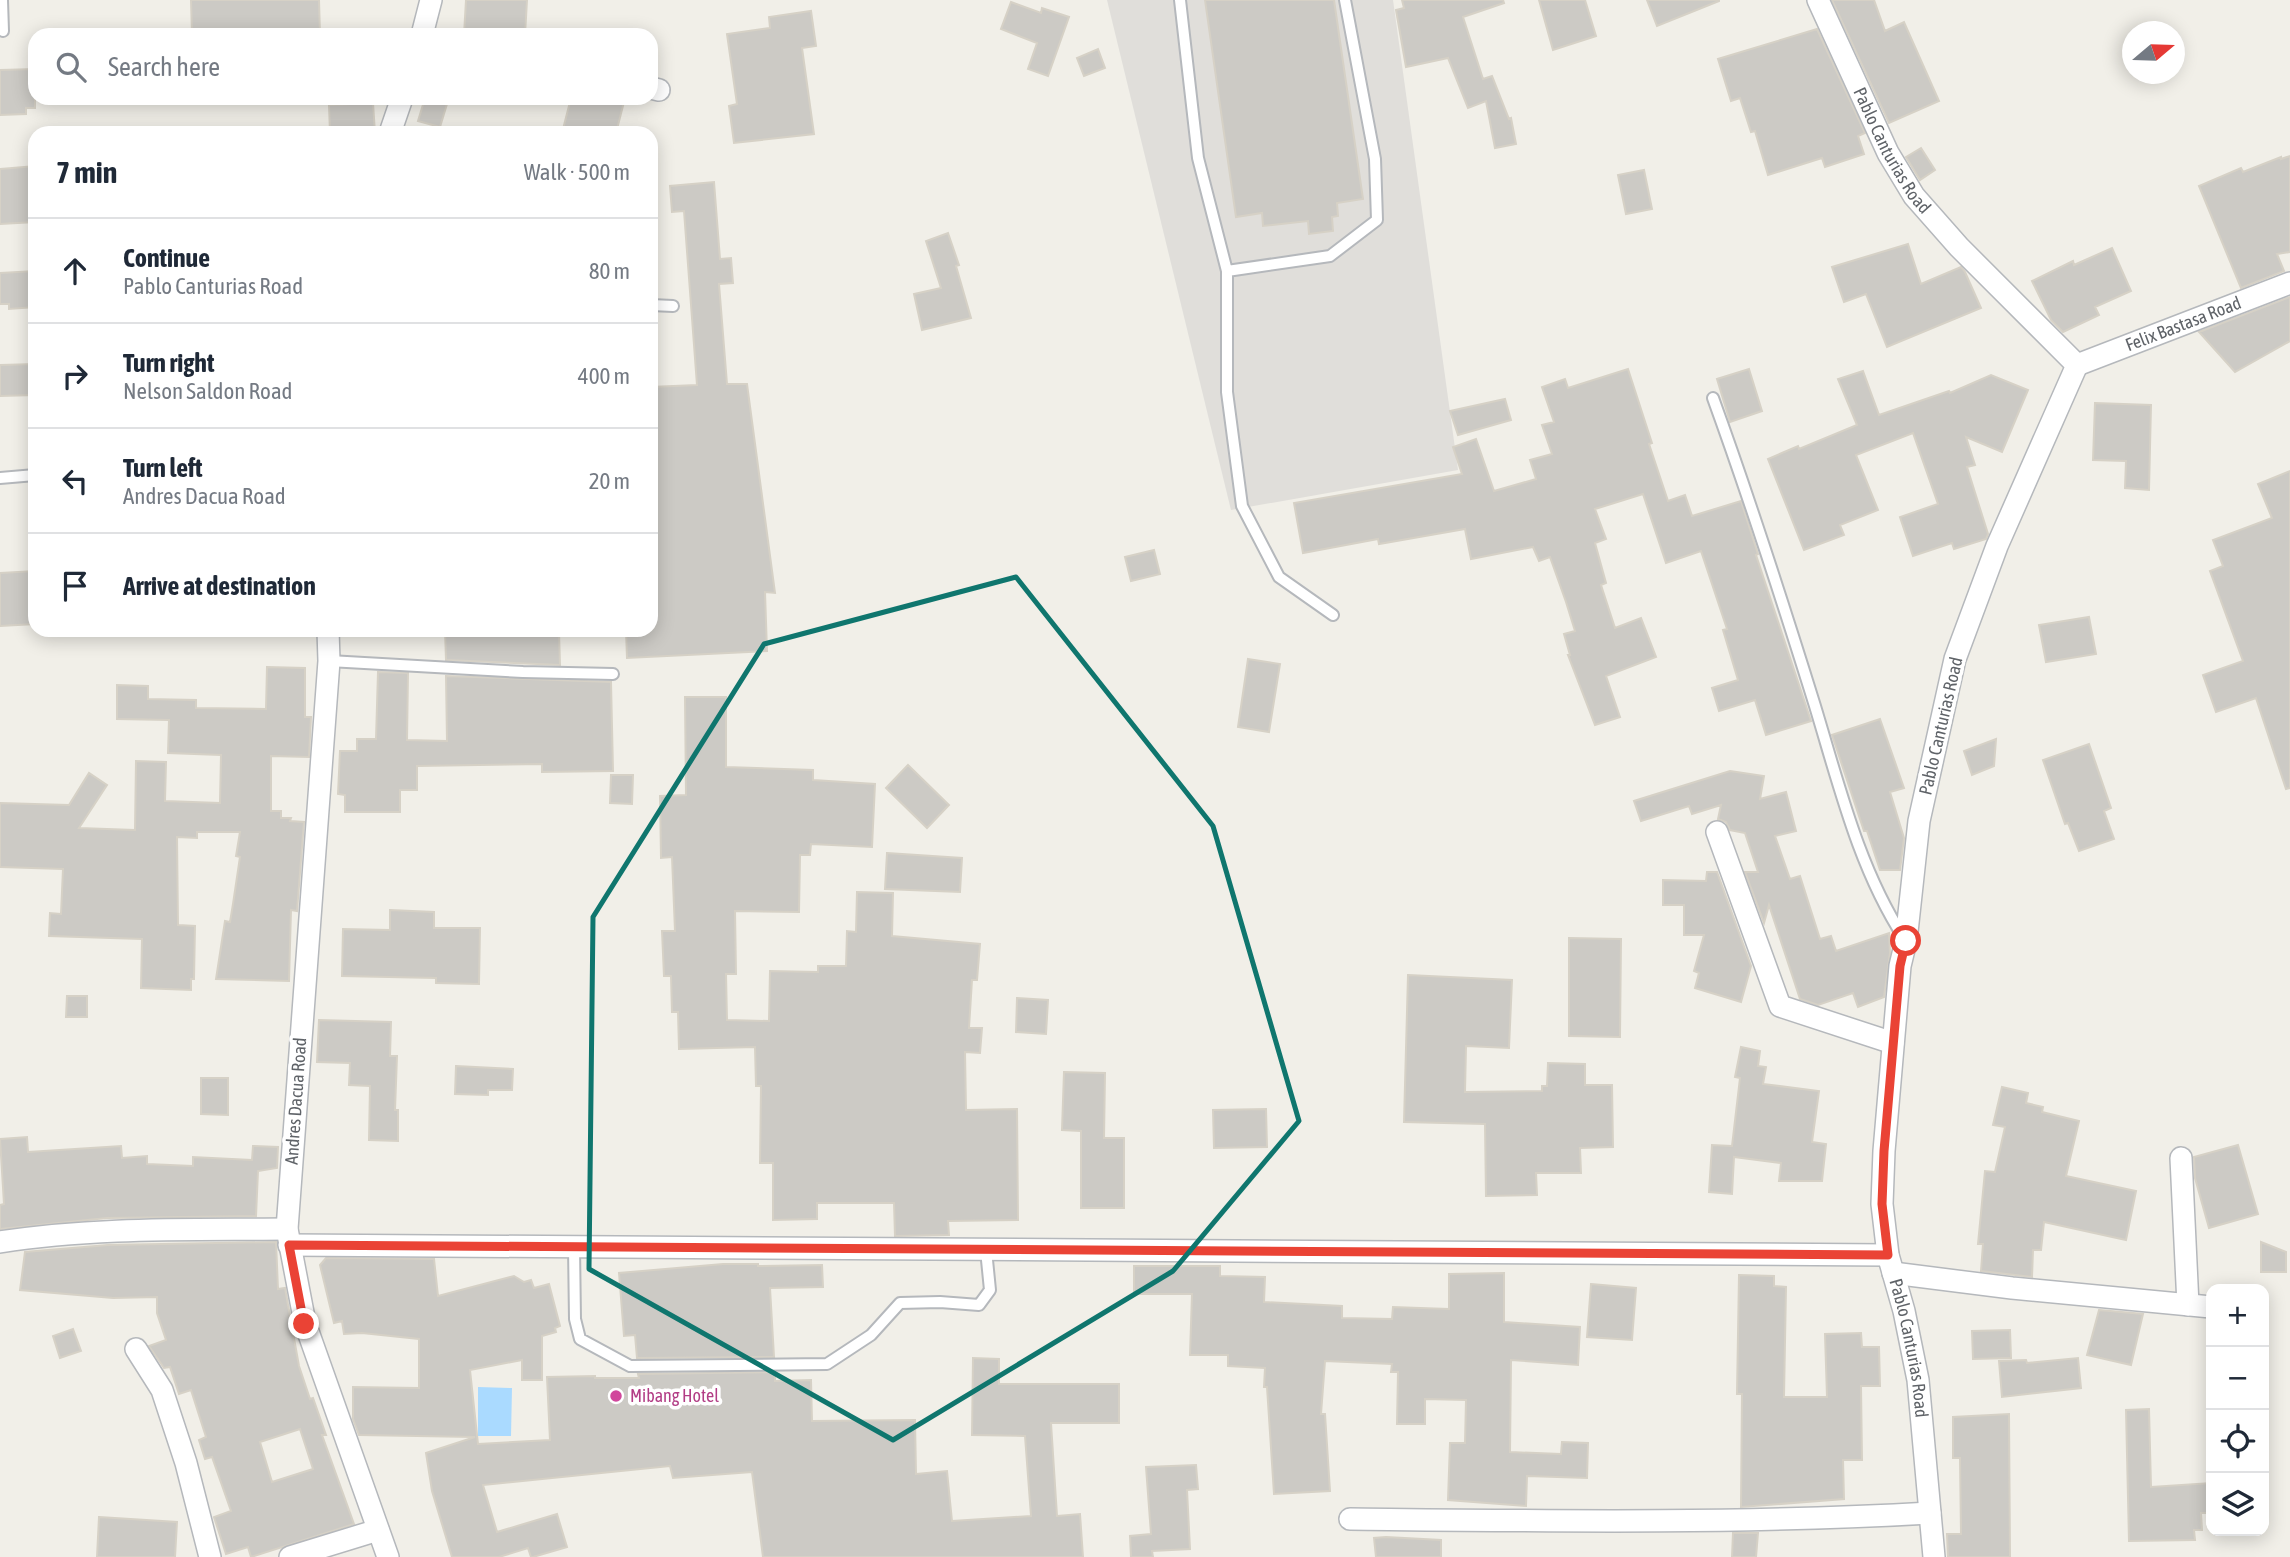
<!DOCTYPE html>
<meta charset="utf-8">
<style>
body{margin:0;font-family:"Asap Condensed",sans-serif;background:#f2f2f3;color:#1f2937}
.controls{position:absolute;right:21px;bottom:21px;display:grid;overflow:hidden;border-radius:14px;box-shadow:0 4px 18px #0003}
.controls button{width:63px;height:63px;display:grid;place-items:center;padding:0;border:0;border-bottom:2px solid #e0e1e3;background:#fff;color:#1f2937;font:35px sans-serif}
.compass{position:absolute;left:2122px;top:21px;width:63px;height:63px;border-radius:50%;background:#fff;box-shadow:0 4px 18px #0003;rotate:71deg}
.stop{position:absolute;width:21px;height:21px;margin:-16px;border:5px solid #ea4335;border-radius:50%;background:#fff}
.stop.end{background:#ea4335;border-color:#fff;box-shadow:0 2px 7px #0008}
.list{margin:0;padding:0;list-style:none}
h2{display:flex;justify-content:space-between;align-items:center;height:91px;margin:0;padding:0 28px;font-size:30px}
h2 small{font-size:23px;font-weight:400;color:#747a83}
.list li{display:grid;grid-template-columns:46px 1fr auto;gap:21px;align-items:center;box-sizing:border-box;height:105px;padding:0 28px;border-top:2px solid #e0e1e3}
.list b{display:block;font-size:26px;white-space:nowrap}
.list p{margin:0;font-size:23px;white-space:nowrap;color:#747a83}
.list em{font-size:23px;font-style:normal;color:#747a83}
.icon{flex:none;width:38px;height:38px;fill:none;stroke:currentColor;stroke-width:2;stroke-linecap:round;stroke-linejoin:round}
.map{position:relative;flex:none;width:2290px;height:1557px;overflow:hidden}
.search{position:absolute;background:#fff;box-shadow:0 4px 18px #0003;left:28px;top:28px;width:630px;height:77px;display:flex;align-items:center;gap:18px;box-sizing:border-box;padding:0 24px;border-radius:21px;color:#747a83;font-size:26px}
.panel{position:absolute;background:#fff;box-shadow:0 4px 18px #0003;left:28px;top:126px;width:630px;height:511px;border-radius:21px}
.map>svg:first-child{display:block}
</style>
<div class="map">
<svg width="2290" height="1557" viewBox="0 0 2290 1557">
<rect width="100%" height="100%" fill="#f1efe8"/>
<path fill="#e0deda" d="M1107 0H1393L1458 470 1231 510Z"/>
<path fill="#aadaff" d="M478 1387 512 1388 511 1436H478Z"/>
<path fill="#cccac5" stroke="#d6d1c6" stroke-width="2" fill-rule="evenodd" d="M191 0H319L320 35H192Z
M466 0H527L525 35H464Z
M1205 0H1334L1363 199 1337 203 1338 216 1332 217 1333 231 1309 234 1308 221 1263 226 1262 213 1236 217Z
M1402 0H1503L1504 3 1463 17 1483 79 1492 76 1509 119 1511 118 1516 144 1495 148 1486 101 1468 108 1448 58 1406 67 1396 10 1404 8Z
M1539 0H1585L1596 36 1553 50Z
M1647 0H1719V1L1657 26Z
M1832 0H1874L1885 31 1904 22 1939 101 1889 123Z
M1011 2 1041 13 1042 8 1069 17 1048 76 1028 69 1037 43 1001 29Z
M811 11 816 46 802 48 814 134 734 143 729 106 737 104 727 34 770 28 769 17Z
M1817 29 1865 133 1858 136 1864 154 1825 167 1822 158 1768 175 1755 131 1751 132 1740 98 1731 101 1718 59Z
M1098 49 1105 68 1084 76 1077 58Z
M35 69V108H26V114L0 115V70Z
M425 98 447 104 440 127 418 121Z
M571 98H625L616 133H562Z
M373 103 375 133H330L329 105Z
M1921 148 1935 170 1920 180 1906 157Z
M2290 156V252L2277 254 2284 271 2241 288 2199 186 2241 168 2243 172 2281 157V159Z
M35 166V222L0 224V169Z
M1644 170 1652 209 1626 214 1618 175Z
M714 182 720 259 731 258 733 283 719 284 727 384H747L775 593 765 592 767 651 627 658 626 630H651V387L697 385 684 211 672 212 670 186Z
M948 233 959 265 956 266 971 318 922 330 914 294 941 288 926 241Z
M1908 244 1921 284 1961 267 1965 272 1981 308 1887 347 1866 294 1844 302 1832 267Z
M2112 248 2131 291 2095 307 2099 315 2063 332 2051 320 2032 281 2073 261 2074 265Z
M35 271V307L9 309V304H0V273Z
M2290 297V341L2235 372 2199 332Z
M35 364V395L0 396V365Z
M1628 369 1652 443 1649 444 1668 501 1685 495 1692 516 1741 501 1758 554 1756 555 1811 721 1766 735 1755 700 1719 711 1712 688 1738 680 1723 630 1727 629 1701 551 1666 563 1643 494 1595 509 1606 539 1595 543 1606 583 1601 585 1615 628 1641 618 1656 657 1606 676 1620 717 1595 725 1568 655H1570L1564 634 1575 631 1566 602 1550 557 1539 561 1533 547 1471 559 1465 529 1379 544 1378 539 1303 553 1294 503 1462 474 1453 447 1476 439 1494 491 1536 479 1530 460 1552 454 1542 425 1554 422 1542 387 1565 379 1568 388Z
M1749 369 1762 411 1730 422 1717 379Z
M1863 371 1879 415 1949 391 1950 393 1991 375 2028 390 2002 452 1966 437 1975 465 1967 467 1988 534 1986 539 1954 549 1952 543 1913 556 1900 517 1938 504 1913 433 1856 455 1878 510 1840 525 1844 535 1804 550 1768 459 1798 446 1799 449 1857 425 1838 379Z
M1505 399 1511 420 1458 435 1450 411Z
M2095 403 2151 405 2149 490 2125 488 2126 461 2093 460Z
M2290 471V788L2286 789 2256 698 2216 712 2203 675 2243 661 2210 571 2223 566 2213 540 2272 518 2258 484Z
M1154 550 1160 574 1131 581 1125 557Z
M35 571V624L0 626V573Z
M2089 617 2096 654 2046 662 2039 625Z
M445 630 559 632 560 665 446 660Z
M1248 659 1280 664 1269 732 1238 727Z
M267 667 305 668V717H311L309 757 271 756V811H281V818H291L290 821 304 822 297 911 291 910 289 981 216 979 225 921 230 922 233 904 240 857 236 856 240 832H197V838L177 837 178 925 195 926 194 979H191V990L141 988 142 939 49 936 50 913 61 914 63 869 0 867V803L69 805 89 773 107 785 79 828 135 830 136 761 166 762 165 801 220 803 221 755 168 753 169 720 117 719V685L148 686V699L196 700V708L266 709Z
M378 672 408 673 407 740 447 741 446 676 611 682 613 771 542 772V764L417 766V790H400V812H345V795L338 794 340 751H357V739H376Z
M685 697H726V767L813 770V780L875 784 872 847 811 844 810 855H800L799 912 735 911 736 974H726L727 1020 769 1021 770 971 818 972V966H846L847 931 856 932 857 892 893 893 892 936 980 944 977 980H972L969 1028H982L980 1053 965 1052 966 1110 1017 1109 1018 1220 948 1221 949 1235 895 1236 894 1203H817V1219L773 1220V1163H760L761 1086H756L755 1047 679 1049 678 1012H672L671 976H664L662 931H675L672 857 661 858 660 796 686 795Z
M1880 719 1904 788 1890 792 1904 838 1900 870H1880L1867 831H1864L1832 735Z
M1996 739 1994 766 1972 775 1964 751Z
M2089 744 2111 808 2104 811 2114 839 2079 851 2068 823 2065 824 2043 760Z
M908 765 949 805 927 828 886 788Z
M1730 771 1764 776 1760 799 1786 792 1796 831 1775 836 1790 879 1800 876 1820 939 1831 936 1836 951 1889 933 1890 953 1884 997 1858 1007 1853 993 1818 1005 1800 999 1769 905 1764 923 1745 872H1758L1745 833 1730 830 1726 822 1718 819 1721 805 1692 814 1689 806 1641 821 1634 801Z
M611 775H633L632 804 610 803Z
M887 853 962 858 960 892 885 889Z
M1707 872H1717L1751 966 1741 1002 1695 988 1699 973 1694 971 1704 935H1684V905H1663V880L1706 881Z
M390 910 434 912V928H480L479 984 436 983V978L342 976 343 929 390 930Z
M1569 938 1621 939 1620 1037 1569 1036Z
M1408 975 1512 980 1509 1048 1466 1046 1465 1092 1542 1091V1086H1547L1548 1063 1585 1064V1085H1612L1613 1147 1580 1148 1581 1173H1536L1537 1195 1486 1196 1485 1124 1404 1122Z
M67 996H87V1017H66Z
M1017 998 1048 1000 1046 1034 1016 1032Z
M319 1020 391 1022 390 1056H397L395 1110H398V1141L369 1140 370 1086 349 1085 350 1063 317 1062Z
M1741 1047 1760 1051 1758 1066 1766 1067 1763 1084 1819 1091 1812 1142 1826 1144 1822 1181H1779L1781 1163 1734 1157 1732 1194 1709 1192 1712 1145 1732 1146 1740 1078 1735 1077Z
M456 1066 513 1069 512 1090H488V1095L455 1094Z
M1064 1072 1105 1073 1104 1138H1124V1208H1081V1131L1062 1130Z
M201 1078H228V1115L201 1114Z
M2002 1087 2028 1093 2026 1103 2043 1107 2042 1112 2079 1121 2066 1176 2136 1191 2126 1240 2044 1222 2041 1250H2033L2032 1277 1981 1271 1983 1244H1978L1985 1171 1995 1172 2005 1127 1993 1125Z
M1266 1109 1267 1147 1214 1148 1213 1110Z
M27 1137 28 1152 121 1146 122 1158 147 1156V1164L193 1166V1157L252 1160 253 1146 278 1147 277 1168 258 1171 256 1216 107 1218 0 1229V1205L4 1204 0 1139Z
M2238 1145 2258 1214 2209 1228 2195 1178 2194 1157Z
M276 1242 278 1289 285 1288 299 1366 310 1399 313 1398 326 1435H322L354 1524 251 1557 248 1547 226 1554 214 1517 231 1511 212 1457 205 1459 199 1440 206 1437 191 1390 179 1394 170 1367 164 1368 149 1346 166 1340 157 1313V1297L113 1298 20 1290 25 1252 108 1245ZM300 1429 313 1469 272 1482 260 1442Z
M2261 1242 2286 1252V1272H2261Z
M326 1258 434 1259 438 1296 514 1276 524 1282 531 1280 534 1288 549 1284 560 1326 555 1328 556 1332 542 1336V1380H522V1360L470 1370 478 1444 550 1440 547 1377 595 1376V1378H639L638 1374 775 1372V1381L811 1380 812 1421 915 1420 916 1474 947 1471 952 1521 1031 1516 1025 1436 972 1435 973 1358 999 1359V1384H1119V1423H1051L1057 1516 1080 1514 1083 1557H763L752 1472 673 1478 670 1466 483 1485 497 1532 557 1514 567 1547 533 1557H531L528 1548 499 1557H452L432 1491 426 1453 475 1437 359 1435 353 1419V1387L419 1388V1339L362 1333 344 1334 342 1321 334 1323 320 1265Z
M723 1264H758V1266L822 1265 823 1287 770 1288 774 1357 637 1358 635 1335 624 1336 619 1273Z
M1134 1266H1220V1276L1265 1277 1264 1302 1342 1306V1318L1392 1319 1393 1307 1449 1309V1274L1504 1273V1322L1580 1327 1578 1365 1511 1360 1510 1452 1561 1454 1562 1442 1588 1443 1587 1478 1527 1476 1526 1506 1448 1500 1450 1443H1465L1466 1400 1425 1399V1424H1397L1398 1372H1391L1392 1364 1325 1361 1321 1414H1325L1330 1491 1274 1494 1267 1387H1264L1265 1368 1228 1366V1355H1190L1192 1294H1134Z
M1739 1275 1774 1276V1286L1786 1287 1784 1397H1827L1825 1334 1861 1333 1862 1347H1879L1880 1386H1861L1862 1460H1843L1844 1499 1741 1507 1742 1394H1737Z
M1591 1284 1636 1288 1632 1340 1587 1337Z
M2099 1310 2143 1314 2131 1365 2087 1355Z
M73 1329 81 1351 60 1358 53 1336Z
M2010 1330 2011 1358 1973 1359 1972 1331Z
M2078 1358 2081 1388 2002 1397 1999 1361 2026 1360 2027 1363Z
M2149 1409 2151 1487 2211 1483V1513H2201L2202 1530H2194L2195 1540 2129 1541 2126 1410Z
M2009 1414 2010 1557H1948L1947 1534H1961L1960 1458H1953V1417Z
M1196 1465 1198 1489 1187 1490 1190 1549 1152 1551 1153 1557H1131L1130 1536 1151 1534 1146 1467Z
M99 1517 177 1522 175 1557H97Z
M1733 1533H1758L1756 1557H1732Z
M1386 1537 1441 1540V1557H1376L1374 1538Z"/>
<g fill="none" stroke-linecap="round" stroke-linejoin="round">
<g stroke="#b5b8bc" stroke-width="14">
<path id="lane" d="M2 0 3 31
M1180 0 1198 158 1227 271 1330 256 1377 220 1375 159 1345 0
M1227 271V392L1242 506 1279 577 1333 615
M651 305 673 306
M1713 398C1750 500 1783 603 1815 706 1839 785 1859 869 1904 938
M0 478 35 475
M329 661 523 672 613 674
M574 1247 575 1319 580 1339 630 1366 827 1364 871 1335 900 1303 940 1302 979 1305 990 1290 986 1250"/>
</g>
<g stroke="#b5b8bc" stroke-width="24">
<g id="street">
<path id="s1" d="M1818 0 1888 153 1914 196 1959 247 2077 365 1997 546 1955 659 1919 821 1906 941 1900 966 1884 1151 1882 1204 1888 1255 1904 1311 1918 1380 1934 1557"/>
<path d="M422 35 431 0"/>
<path d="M651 88 659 90"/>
<path d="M390 133 402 98"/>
<path id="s2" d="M2077 365 2290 283"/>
<path d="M328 630 329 661 287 1229 305 1323 388 1557"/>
<path d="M1717 832 1780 1006 1893 1043"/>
<path d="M2181 1158 2188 1305"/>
<path d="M0 1242C95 1227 191 1230 287 1229"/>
<path d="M289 1245 1888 1255"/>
<path d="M1893 1273 2012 1288 2211 1307"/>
<path d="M136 1349 162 1390 186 1463 210 1557"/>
<path d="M1350 1519C1544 1521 1737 1524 1930 1513"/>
<path d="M290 1557 378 1530"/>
</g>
</g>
<use href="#lane" stroke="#fff" stroke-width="10"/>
<use href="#street" stroke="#fff" stroke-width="21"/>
</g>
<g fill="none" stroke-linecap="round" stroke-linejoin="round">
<path stroke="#ea4335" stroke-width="9" d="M304 1324 289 1245 1888 1255 1882 1204 1884 1151 1900 966 1906 941"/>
</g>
<path fill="none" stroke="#0f766e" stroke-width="5" stroke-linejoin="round" d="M1016 577 1213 826 1299 1121 1173 1271 893 1440 589 1269 593 917 764 644Z"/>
<circle fill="#d1479c" stroke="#fff" stroke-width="2.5" cx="616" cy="1396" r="7"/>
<g text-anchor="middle" stroke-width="7" stroke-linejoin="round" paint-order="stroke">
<g font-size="18" fill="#5f6368" stroke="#fff">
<text dy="6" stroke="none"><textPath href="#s1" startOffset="168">Pablo Canturias Road</textPath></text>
<text dy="6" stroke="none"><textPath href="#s2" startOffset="114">Felix Bastasa Road</textPath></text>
<text transform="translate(1941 726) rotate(-77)" y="6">Pablo Canturias Road</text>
<text transform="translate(296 1101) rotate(-86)" y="6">Andres Dacua Road</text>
<text dy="6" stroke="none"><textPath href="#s1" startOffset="1470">Pablo Canturias Road</textPath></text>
</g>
<g font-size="18" fill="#b23c85" stroke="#fff" text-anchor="start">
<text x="630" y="1402">Mibang Hotel</text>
</g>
</g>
</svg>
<div class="controls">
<button>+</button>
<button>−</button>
<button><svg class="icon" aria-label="locate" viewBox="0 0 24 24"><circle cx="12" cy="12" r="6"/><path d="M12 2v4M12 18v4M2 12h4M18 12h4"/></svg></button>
<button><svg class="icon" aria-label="layers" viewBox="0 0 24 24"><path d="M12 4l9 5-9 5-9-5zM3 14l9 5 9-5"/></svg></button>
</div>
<svg class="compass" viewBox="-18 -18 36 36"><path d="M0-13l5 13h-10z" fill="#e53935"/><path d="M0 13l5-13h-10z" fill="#747a83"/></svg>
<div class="stop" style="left:1906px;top:941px"></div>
<div class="stop end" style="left:304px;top:1324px"></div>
<div class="search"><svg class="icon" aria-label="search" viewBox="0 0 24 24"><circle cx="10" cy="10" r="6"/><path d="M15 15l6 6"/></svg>Search here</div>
<section class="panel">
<h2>7 min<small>Walk · 500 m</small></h2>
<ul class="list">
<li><svg class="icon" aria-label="ahead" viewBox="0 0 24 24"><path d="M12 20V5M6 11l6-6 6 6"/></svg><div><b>Continue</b><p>Pablo Canturias Road</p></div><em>80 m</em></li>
<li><svg class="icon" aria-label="right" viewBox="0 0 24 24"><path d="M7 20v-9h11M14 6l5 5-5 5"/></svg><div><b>Turn right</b><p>Nelson Saldon Road</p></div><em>400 m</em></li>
<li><svg class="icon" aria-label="left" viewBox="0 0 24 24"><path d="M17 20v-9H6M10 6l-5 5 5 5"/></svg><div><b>Turn left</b><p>Andres Dacua Road</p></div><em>20 m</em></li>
<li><svg class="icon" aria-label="arrive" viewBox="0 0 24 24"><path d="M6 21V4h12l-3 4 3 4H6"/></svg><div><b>Arrive at destination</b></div></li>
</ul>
</section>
</div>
